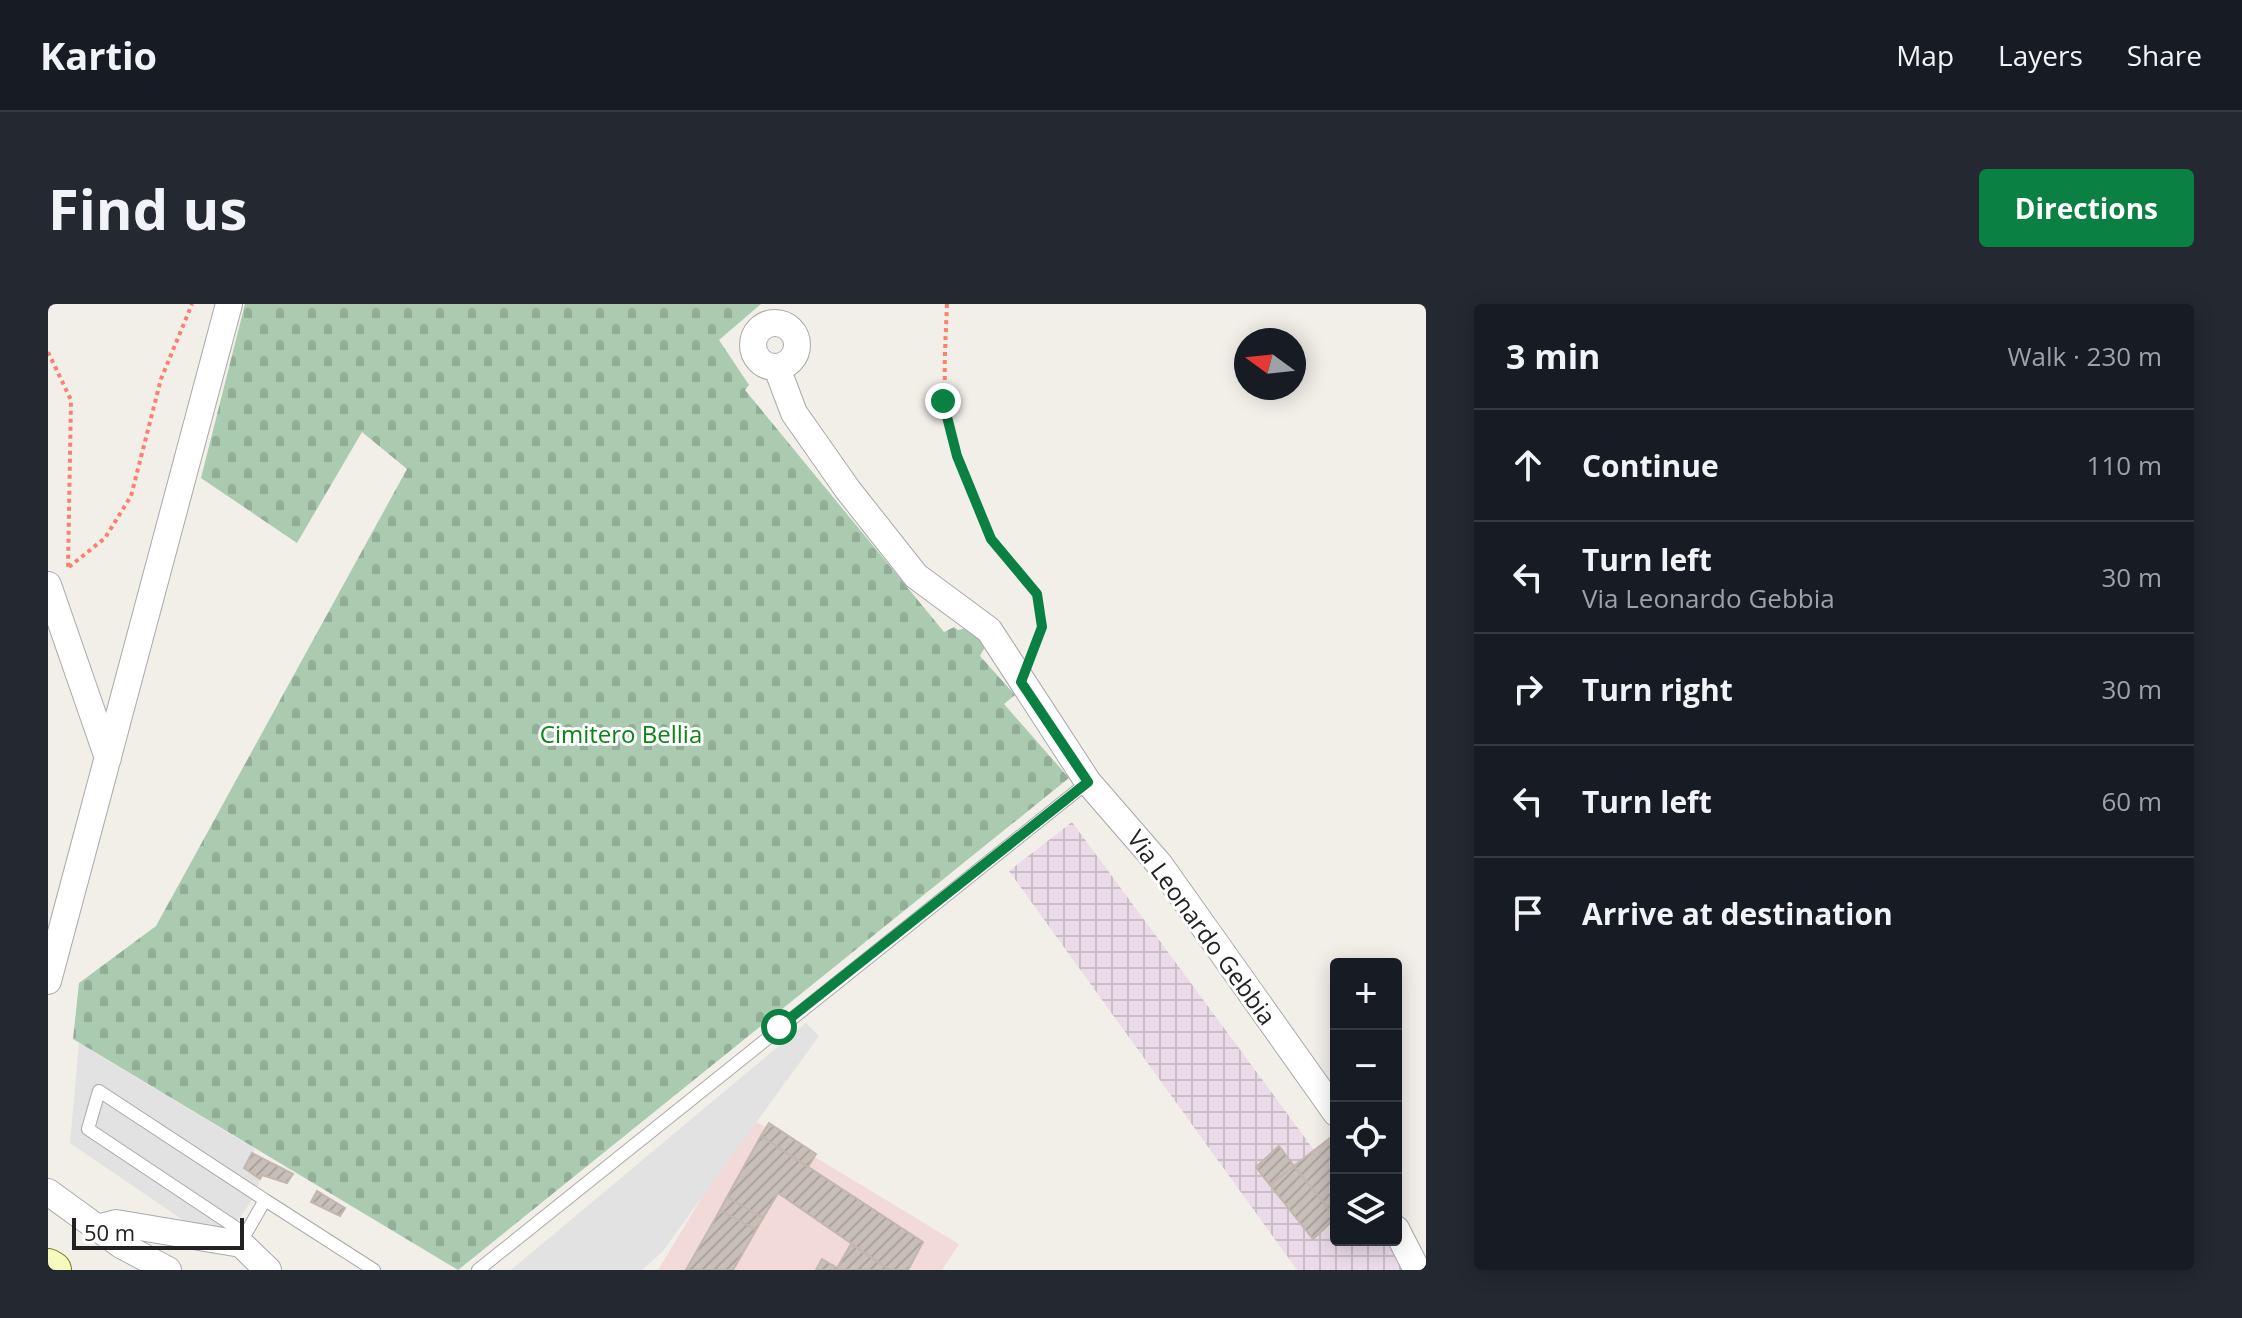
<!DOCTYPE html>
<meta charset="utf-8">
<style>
body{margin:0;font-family:"Open Sans",sans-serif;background:#242831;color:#f1f3f6}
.controls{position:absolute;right:24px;bottom:24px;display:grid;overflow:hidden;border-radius:8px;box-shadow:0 4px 20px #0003}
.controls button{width:72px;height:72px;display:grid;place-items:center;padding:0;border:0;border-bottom:2px solid #363941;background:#171b24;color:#f1f3f6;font:40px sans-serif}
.compass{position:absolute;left:1186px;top:24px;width:72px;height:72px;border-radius:50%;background:#171b24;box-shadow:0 4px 20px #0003;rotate:285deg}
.scale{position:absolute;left:24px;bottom:20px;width:172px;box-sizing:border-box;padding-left:8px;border:4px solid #222;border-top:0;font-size:22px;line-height:28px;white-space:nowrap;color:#222;-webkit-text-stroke:6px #fff;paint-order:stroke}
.stop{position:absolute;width:24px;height:24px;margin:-18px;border:6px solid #0b8043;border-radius:50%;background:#fff}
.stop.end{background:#0b8043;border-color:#fff;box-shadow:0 2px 8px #0008}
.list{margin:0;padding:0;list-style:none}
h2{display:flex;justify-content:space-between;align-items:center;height:104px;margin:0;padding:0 32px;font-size:34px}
h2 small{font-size:26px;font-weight:400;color:#9ea1a6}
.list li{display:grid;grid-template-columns:52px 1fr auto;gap:24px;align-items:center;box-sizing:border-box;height:112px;padding:0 32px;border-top:2px solid #363941}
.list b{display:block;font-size:30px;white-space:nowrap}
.list p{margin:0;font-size:26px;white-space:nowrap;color:#9ea1a6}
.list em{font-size:26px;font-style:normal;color:#9ea1a6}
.icon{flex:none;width:44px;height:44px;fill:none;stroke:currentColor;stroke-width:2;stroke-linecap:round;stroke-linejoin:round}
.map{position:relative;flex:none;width:1378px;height:966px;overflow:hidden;border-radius:8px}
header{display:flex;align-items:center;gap:48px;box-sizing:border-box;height:112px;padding:0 40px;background:#171b24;border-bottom:2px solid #363941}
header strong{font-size:38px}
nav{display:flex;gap:44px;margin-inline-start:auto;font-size:28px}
.intro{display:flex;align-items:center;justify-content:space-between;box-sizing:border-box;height:192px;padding:0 48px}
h1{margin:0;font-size:56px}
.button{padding:20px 36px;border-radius:8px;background:#0b8043;color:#fff;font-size:28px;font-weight:700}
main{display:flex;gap:48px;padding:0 48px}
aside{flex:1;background:#171b24;border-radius:8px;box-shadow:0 4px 20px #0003}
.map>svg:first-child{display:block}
</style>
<header>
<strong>Kartio</strong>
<nav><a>Map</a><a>Layers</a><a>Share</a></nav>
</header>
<div class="intro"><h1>Find us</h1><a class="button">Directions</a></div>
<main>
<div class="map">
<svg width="1378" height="966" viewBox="0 0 1378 966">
<defs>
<pattern id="industrial-grid" width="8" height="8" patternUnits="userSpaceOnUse" patternTransform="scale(2)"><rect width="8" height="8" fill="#ebdbe8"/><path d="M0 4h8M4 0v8" fill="none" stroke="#c9bcc7"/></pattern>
<pattern id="cemetery-stones" width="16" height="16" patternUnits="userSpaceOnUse" patternTransform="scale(2)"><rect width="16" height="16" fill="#aacbaf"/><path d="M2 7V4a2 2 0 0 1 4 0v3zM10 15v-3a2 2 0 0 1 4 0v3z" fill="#92ae96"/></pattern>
<pattern id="building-hatch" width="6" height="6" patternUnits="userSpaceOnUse" patternTransform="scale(2)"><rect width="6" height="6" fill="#c7bfb8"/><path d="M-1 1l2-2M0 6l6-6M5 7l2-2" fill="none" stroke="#aba49e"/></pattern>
</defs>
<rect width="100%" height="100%" fill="#f2efe9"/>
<path fill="#f2dad9" d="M702 814 911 940 894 966H610Z"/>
<path fill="url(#industrial-grid)" d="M1024 518 1266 846 1246 862 1231 842 1208 863 1265 935 1288 917V936H1345L1360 966H1249L961 567Z"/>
<path fill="url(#cemetery-stones)" d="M197 0H713L671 36 701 81 697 86 896 328 906 323 910 326 924 323 937 343 932 352 967 391 956 400 1021 474 410 966 25 735 31 679 108 622 359 165 314 128 249 239 153 174Z"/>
<path fill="#e2e2e2" d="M758 719 771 732 615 947 594 966H463Z
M31 739 207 845 196 864 212 875 208 890 181 929 148 925 22 839Z"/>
<path fill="url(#building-hatch)" stroke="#c4b6ab" stroke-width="2" d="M721 819 768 850 760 863 713 832Z
M713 832 875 938 860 966H842L730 889 715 914 679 893Z
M1282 834 1288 844V914L1246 862Z
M1231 842 1246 862 1222 881 1208 863Z
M204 849 245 870 239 879 214 871 212 875 196 864Z
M1246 862 1288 914 1265 935 1222 881Z
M269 887 297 904 292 912 263 898Z
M679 893 715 914 708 926 672 906Z
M672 906 708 926 685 966H638Z
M803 940 842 966H788Z
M774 955 789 964 788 966H768Z"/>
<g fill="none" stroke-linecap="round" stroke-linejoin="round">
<g stroke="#a9a9a9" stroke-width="14">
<path id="lane" d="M196 929 40 825 51 787 217 896
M194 936 217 896 326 966
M430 966 1040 478"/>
</g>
<g stroke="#a9a9a9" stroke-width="28">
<path id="street" d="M705 41a22 22 0 1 1 44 0a22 22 0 1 1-44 0Z
M729 64 746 109 800 186 868 272 941 326 1040 478 1112 561 1288 809
M0 281 60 454
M0 677 181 0
M0 888 73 941 120 966
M53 923 68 919 193 940 220 966
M1348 925 1369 966"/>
</g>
<g stroke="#707d05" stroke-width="38">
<path id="secondary" d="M0 963 5 966"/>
</g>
<path stroke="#fa8072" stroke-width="4" stroke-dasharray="4 4" stroke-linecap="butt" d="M899 0C897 53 892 102 909 153 918 179 930 208 943 233 969 285 1010 280 983 350
M0 48 23 96 20 264
M21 263 57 234 83 192 113 75 144 0"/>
<use href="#lane" stroke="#fff" stroke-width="12"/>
<use href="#street" stroke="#fff" stroke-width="26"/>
<use href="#secondary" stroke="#f7fabf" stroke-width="36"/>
</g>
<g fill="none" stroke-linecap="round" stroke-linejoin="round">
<path stroke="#0b8043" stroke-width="10" d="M731 723 1040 478 973 378 994 323 989 290 943 235 909 152 895 97"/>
</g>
<g text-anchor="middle" stroke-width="6" stroke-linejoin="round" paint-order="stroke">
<g font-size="24" fill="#0c8416" stroke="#fff">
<text x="573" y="439">Cimitero Bellia</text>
</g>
<g font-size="24" fill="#222" stroke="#fff">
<text transform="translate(1153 624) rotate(54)" y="8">Via Leonardo Gebbia</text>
</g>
</g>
</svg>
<div class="controls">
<button>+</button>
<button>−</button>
<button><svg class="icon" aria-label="locate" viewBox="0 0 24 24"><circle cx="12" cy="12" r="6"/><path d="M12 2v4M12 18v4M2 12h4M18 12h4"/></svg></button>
<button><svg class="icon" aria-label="layers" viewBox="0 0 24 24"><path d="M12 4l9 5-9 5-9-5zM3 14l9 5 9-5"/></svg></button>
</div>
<svg class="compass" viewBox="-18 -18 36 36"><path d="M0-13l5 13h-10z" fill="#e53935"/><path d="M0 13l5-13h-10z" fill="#9ea1a6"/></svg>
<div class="scale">50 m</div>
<div class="stop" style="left:731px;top:723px"></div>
<div class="stop end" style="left:895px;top:97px"></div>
</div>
<aside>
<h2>3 min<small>Walk · 230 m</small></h2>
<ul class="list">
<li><svg class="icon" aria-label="ahead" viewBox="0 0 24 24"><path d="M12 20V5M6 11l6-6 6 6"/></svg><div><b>Continue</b></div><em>110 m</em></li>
<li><svg class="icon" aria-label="left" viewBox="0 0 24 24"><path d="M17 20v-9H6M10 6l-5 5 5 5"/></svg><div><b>Turn left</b><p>Via Leonardo Gebbia</p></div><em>30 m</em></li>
<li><svg class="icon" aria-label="right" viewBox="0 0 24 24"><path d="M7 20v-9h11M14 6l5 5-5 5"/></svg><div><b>Turn right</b></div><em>30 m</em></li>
<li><svg class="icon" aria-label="left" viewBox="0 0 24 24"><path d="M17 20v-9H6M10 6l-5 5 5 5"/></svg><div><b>Turn left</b></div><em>60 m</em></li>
<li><svg class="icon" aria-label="arrive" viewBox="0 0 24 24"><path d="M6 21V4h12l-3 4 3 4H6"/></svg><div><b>Arrive at destination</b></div></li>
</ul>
</aside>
</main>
